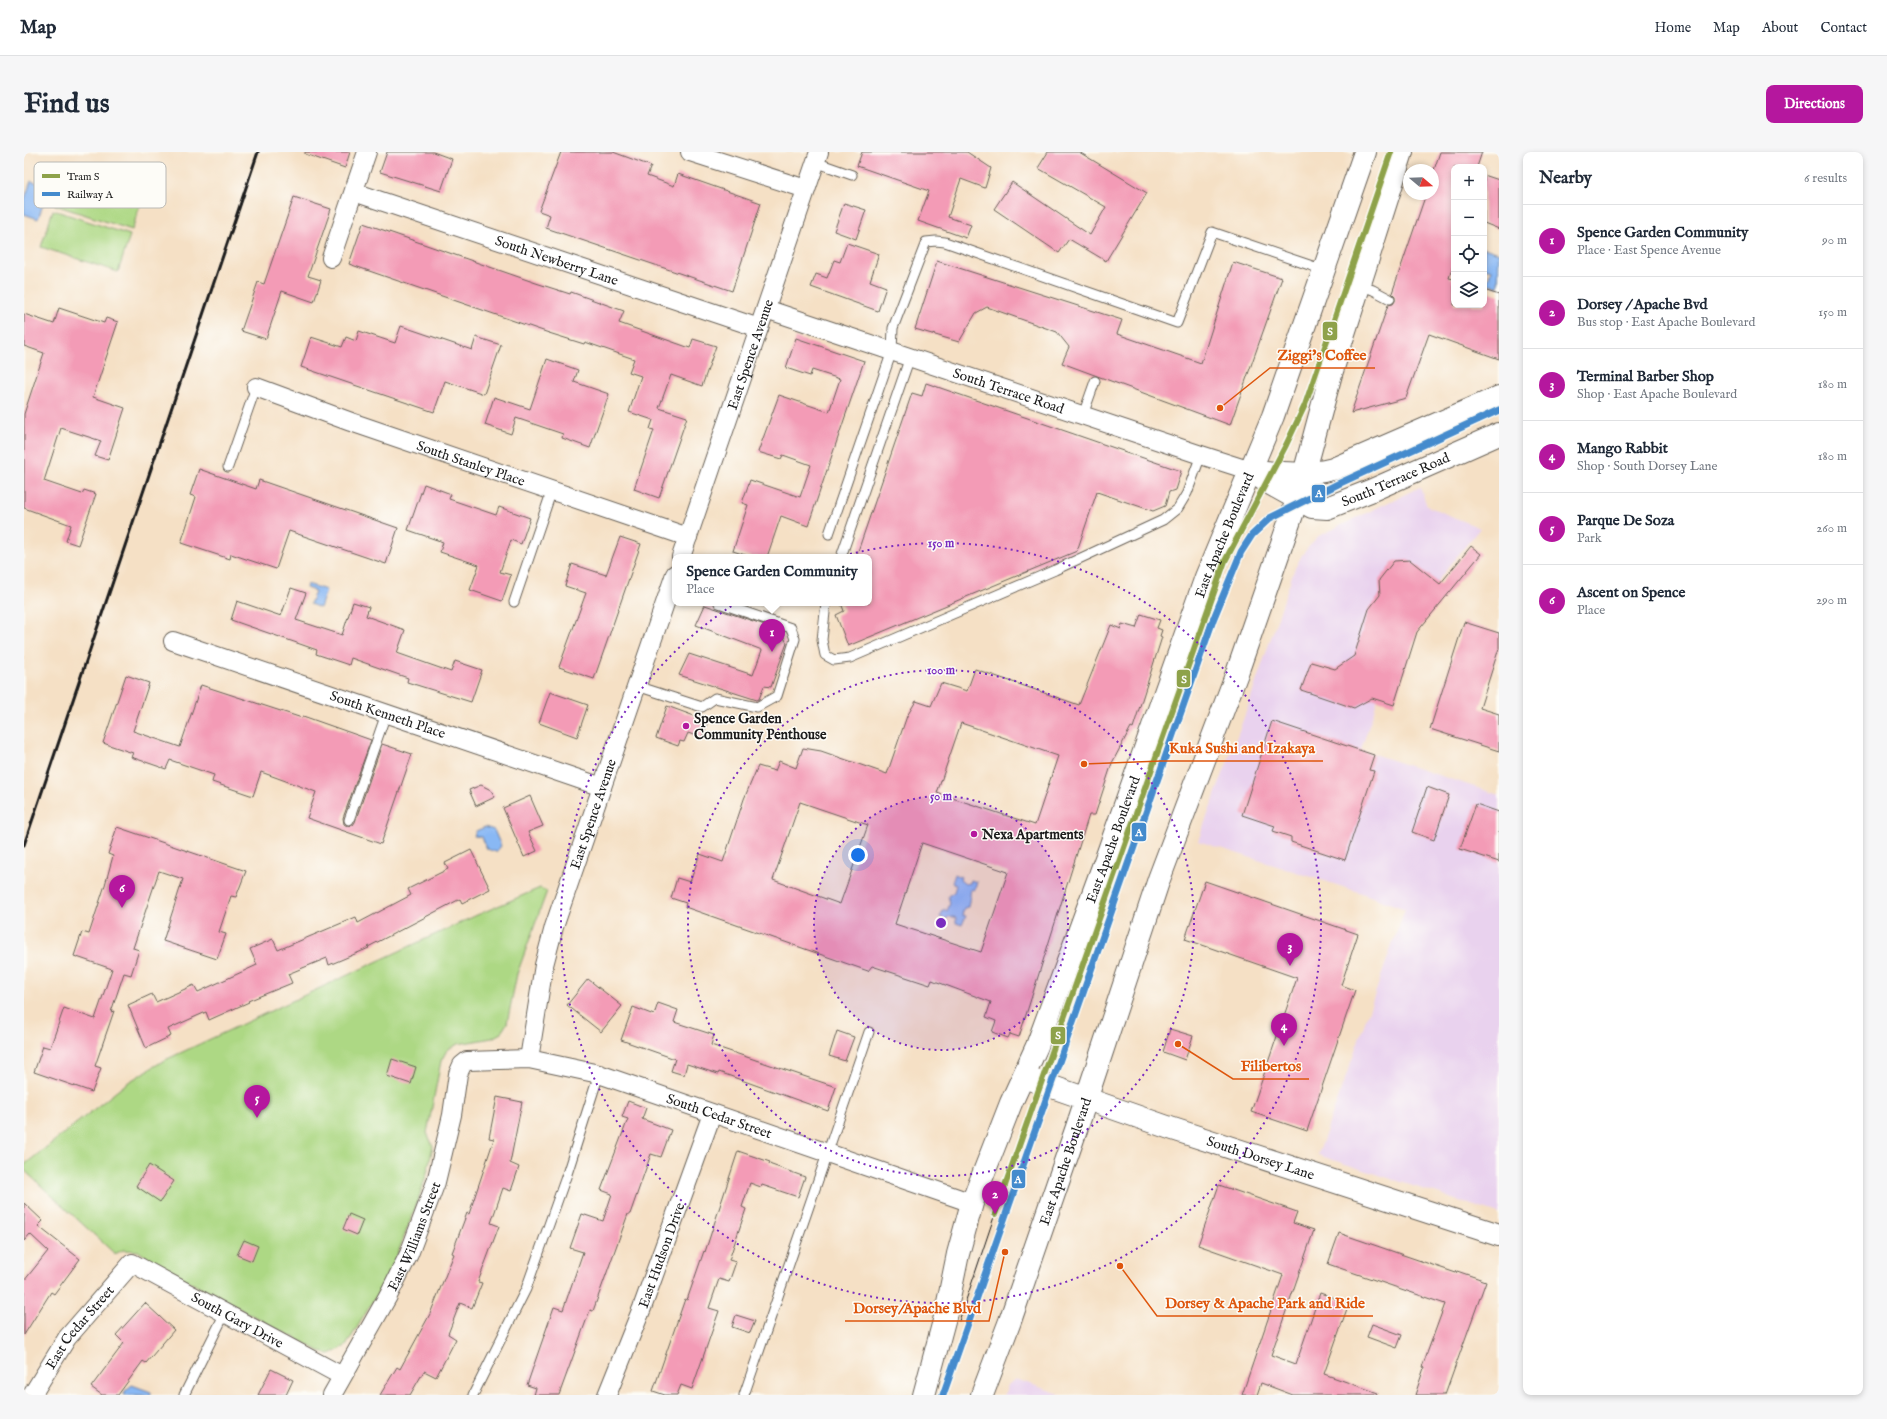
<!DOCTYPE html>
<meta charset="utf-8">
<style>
body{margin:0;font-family:"IM FELL English",serif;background:#f6f6f7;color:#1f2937}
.controls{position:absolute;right:12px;top:12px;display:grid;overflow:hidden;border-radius:8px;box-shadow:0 2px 6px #0003}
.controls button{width:36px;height:36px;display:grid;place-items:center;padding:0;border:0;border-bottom:1px solid #e0e1e3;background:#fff;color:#1f2937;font:20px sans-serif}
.compass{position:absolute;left:1379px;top:12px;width:36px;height:36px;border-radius:50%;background:#fff;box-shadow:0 2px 6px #0003;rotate:109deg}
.you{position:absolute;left:834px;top:703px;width:14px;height:14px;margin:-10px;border:3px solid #fff;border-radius:50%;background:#1a73e8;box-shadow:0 0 0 6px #1a73e833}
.badge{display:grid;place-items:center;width:26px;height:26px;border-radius:50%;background:#b5179e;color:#fff;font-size:13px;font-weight:700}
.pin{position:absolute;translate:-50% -33px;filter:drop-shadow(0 1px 2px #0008)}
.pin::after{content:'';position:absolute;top:21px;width:14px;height:12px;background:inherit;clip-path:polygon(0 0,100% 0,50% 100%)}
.popup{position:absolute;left:648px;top:402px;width:200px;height:52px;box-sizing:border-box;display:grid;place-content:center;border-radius:8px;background:#fff;filter:drop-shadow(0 1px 3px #0005);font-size:13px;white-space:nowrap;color:#747a83}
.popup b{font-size:15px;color:#1f2937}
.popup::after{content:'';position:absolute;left:50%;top:100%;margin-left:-8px;border:8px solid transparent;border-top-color:#fff}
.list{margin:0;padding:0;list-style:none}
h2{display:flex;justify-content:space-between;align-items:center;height:52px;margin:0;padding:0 16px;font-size:17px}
h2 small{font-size:13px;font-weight:400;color:#747a83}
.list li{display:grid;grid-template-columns:26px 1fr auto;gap:12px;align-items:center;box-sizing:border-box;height:72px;padding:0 16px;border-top:1px solid #e0e1e3}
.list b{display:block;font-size:15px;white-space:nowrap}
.list p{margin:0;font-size:13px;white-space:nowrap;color:#747a83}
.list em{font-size:13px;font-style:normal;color:#747a83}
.icon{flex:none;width:22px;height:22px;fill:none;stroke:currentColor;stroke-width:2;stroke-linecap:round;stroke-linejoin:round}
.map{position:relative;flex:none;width:1475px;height:1243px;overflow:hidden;border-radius:8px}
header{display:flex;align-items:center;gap:24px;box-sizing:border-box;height:56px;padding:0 20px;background:#fff;border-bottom:1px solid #e0e1e3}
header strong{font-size:19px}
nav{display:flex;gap:22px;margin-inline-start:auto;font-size:14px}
.intro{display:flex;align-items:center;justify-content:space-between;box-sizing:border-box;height:96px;padding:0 24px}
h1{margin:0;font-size:28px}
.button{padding:10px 18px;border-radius:8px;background:#b5179e;color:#fff;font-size:14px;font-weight:700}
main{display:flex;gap:24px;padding:0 24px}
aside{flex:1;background:#fff;border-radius:8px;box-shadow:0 2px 6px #0003}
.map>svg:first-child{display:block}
</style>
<header>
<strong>Map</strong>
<nav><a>Home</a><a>Map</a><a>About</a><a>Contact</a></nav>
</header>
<div class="intro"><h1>Find us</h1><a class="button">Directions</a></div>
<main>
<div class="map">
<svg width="1475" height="1243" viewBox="0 0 1475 1243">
<rect width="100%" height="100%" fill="#fdfcf7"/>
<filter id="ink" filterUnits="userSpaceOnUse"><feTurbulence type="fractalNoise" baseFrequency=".025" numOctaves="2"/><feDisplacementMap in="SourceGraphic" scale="8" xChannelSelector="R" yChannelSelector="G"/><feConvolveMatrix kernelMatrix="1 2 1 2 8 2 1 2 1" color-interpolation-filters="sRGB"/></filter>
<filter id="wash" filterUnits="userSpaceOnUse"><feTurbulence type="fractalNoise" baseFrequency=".012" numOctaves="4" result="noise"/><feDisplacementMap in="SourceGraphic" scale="16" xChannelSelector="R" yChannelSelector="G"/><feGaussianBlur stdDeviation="0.9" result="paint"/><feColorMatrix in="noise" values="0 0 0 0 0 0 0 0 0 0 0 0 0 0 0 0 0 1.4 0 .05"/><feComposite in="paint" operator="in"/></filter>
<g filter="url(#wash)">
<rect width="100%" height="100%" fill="#f5e0c5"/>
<path fill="#e9d2ee" d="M1396 335 1403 354 1456 376 1378 473 1337 598 1475 643V1062L1294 1003 1381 757 1335 740 1174 689 1222 560 1270 418 1278 403 1293 385Z
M991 1227 1039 1243H980L984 1233Z"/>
<path fill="#add884" stroke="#647a50" d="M43 12 121 37 108 78 31 53Z
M29 58 106 83 94 120 17 95Z
M516 736 523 739 493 822 483 871 477 881 468 886 434 892 423 898 417 909 403 981 409 994 403 1021 392 1054 372 1106 358 1134 322 1194 306 1202 299 1201 139 1116 114 1099 99 1098 91 1102 0 1018V1013L103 931 139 909 453 763Z"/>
<path fill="#89b8f4" stroke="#526a88" d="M7 29 25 35 14 67 0 62V49Z
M1460 96 1475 101 1474 135 1463 131 1467 118 1460 116Z
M283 432 302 438 296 456 286 452 291 439 282 436Z
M461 675 470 678 477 694 472 700 463 697 458 685 450 684 452 679Z
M931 722 937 725 936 728 941 732 946 731 947 728 953 730 950 738 947 737 944 755 940 756 938 763 942 764 938 773 932 771V766L926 764 922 767 916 765 920 757 923 759 926 751 924 744 930 740 932 733 928 731Z
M108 1233 127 1240V1243H100L101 1239Z"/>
<g id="blocks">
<path fill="#f39bb6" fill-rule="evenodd" d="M281 0H326L321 16 281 2Z
M363 0H409L428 7 417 39 356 20Z
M537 0H589L627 14 623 24 650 34 654 22 737 51 708 139 522 76 526 63 515 59Z
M838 0H943L967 16 961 36 937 27 924 65 947 73 942 86 894 69 905 39 833 14Z
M1024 0H1055L1123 41 1082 109 1045 87 1035 101 970 57 988 30 1066 83 1082 55 1014 16Z
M1416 0H1458L1453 15H1430V110L1425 126 1430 127V153H1460V138L1475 143V207L1405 182 1382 246 1327 261 1364 153 1369 152 1371 149V144L1368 141 1402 42H1409V21Z
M1460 23 1475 28V77L1460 71Z
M270 45 307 57 284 124 297 128 290 150 258 139 242 187 217 179 234 130 240 132Z
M820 51 842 58 832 87 810 79Z
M339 71 512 131 546 142 547 140 600 159 595 171 666 196 669 187 692 194 678 234 647 223 635 256 663 265 635 346 610 337 630 278 626 277 629 268 605 260 617 224 605 220 610 207 561 190 560 192 525 181 325 112Z
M823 91 855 102 846 129 862 135 854 159 787 135 792 122 803 126 810 108 816 110Z
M913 109 1098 168 1093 182 1177 211 1209 110 1258 126 1206 273 1038 211 1045 195 1033 180 963 155 952 161 935 190 891 177Z
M35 156 80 171 82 166 94 170 69 245 101 256 84 308 71 304 77 289 37 276 20 329 58 342 60 338 72 342 54 393 42 389 47 373 0 356V262L20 201 0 194V162L30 172Z
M377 174 448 198 452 185 477 193 460 242 421 229 410 260 277 215 287 185 318 195 322 185 332 189 335 179 371 191Z
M772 186 840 209 784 374 757 364 743 405H727L709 399 724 353 718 351 726 328 776 345 787 313 759 303 757 307 734 300 755 243 805 260 816 227 788 218 786 224 762 216Z
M523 207 554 218 550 230 585 242 566 296 538 286 539 282 492 266 487 282 461 273 470 245 506 257Z
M902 231 1157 319 1151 338 1145 340 1141 354 1129 359 1073 340 1053 399 824 494 812 463 820 459 817 451H845V405H832L888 241 898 244Z
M175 317 232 337 235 328 374 376 362 412 265 379 252 417 207 402 206 407 157 391 172 345 166 343Z
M400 332 427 342 425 347 472 363 475 355 506 366 497 392 487 388 476 420 487 423 478 449 446 438 455 413 416 400 419 390 384 378Z
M596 385 617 392 570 527 535 515 562 441 541 434 548 412 582 423Z
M1447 394 1457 402 1393 480 1370 553 1348 546 1330 556 1277 538 1287 510 1311 517 1330 504 1345 457 1356 443 1355 428 1370 409 1386 408 1416 432Z
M267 436 282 441 272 468 318 483 329 450 345 455 342 464 381 478 373 501 427 520 431 509 458 518 447 550 383 530 384 526 327 506 325 513 292 502 293 498 207 468 213 449 257 464Z
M681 453 756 478 763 491 747 535 740 534 735 547 733 548 655 523 665 502 729 523 738 498 672 473Z
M1117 462 1136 468 1133 476 1138 478 1136 484 1138 485 1109 576 1107 575 1088 611 1071 663H1065L995 885 986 882 984 886 968 880 972 869 962 865 967 850 908 828 906 833 848 814 844 819 661 755 662 751 647 746 653 726 666 730 676 702 699 710 720 647 734 614 751 619 755 609 772 616 779 596 797 599 863 622 883 564 892 549 907 554 917 531 943 539 951 517 1055 553 1087 473 1097 477 1098 472 1112 476ZM937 571 1034 604 1011 673 913 641ZM776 650 844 673 816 752 749 728ZM898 691 984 720 957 800 871 772Z
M1440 470 1475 481V496L1456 556 1475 562V599L1406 577Z
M102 523 125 531 109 579 156 595 177 533 278 566 279 564 347 588 319 666 320 672 323 674 329 673 331 670 358 592 388 602 357 692 283 666 292 640 237 620 229 644 188 630 190 623 146 608 142 617 107 605 109 601 79 591Z
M526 540 564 553 553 585 515 571Z
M643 554 684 569 678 586 664 581 660 590 656 589 654 594 632 586Z
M1248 569 1350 603 1345 618 1350 619 1321 708 1267 690V685L1249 679 1251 674 1218 663Z
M457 633 467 638 471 645 452 654 445 638Z
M1403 635 1425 643 1410 688 1388 680Z
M506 644 519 674 504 680 513 699 500 705 479 656Z
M1452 652 1475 660V710L1436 697Z
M93 675 222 719 212 745 207 744 195 780 202 782 193 807 139 789 159 727 135 719 109 796 115 798 107 823 100 821 87 860 90 859 71 914 77 916 68 940 10 920 19 894 26 896 40 856 71 867 88 817 50 804 58 780 65 782 81 733 89 704 84 702Z
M447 698 466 737 438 751 436 747 344 795 345 796 305 813 303 806 264 822 268 831 224 849 225 850 185 868 182 860 144 877 147 884 122 896 104 853 128 842 132 850 170 833 174 840 233 813 226 797 249 787 254 798 332 765 334 771 387 743 384 737 424 717 421 711Z
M1181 729 1334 782 1317 833 1331 838 1283 979 1227 960 1273 826 1161 787Z
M564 827 598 854 577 880 543 853Z
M634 851 654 858 650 870 690 883 687 893 812 935 804 959 695 920 694 922 663 912 660 923 647 919 651 907 597 888 609 855 630 863Z
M1146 877 1169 884 1161 908 1139 900Z
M813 879 830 885 821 909 805 904Z
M368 907 392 915 387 932 363 924Z
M473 945 498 950 486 1011 495 1015 487 1039 479 1036 467 1071 475 1074 454 1130 458 1131 448 1156 436 1151 424 1182 432 1187 412 1225 400 1219 386 1243H356L373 1215 376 1217 406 1162 430 1102 428 1101 443 1061 445 1062 470 987 465 986Z
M604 949 622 956 618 967 647 978 637 1005 627 1002 606 1062H604L569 1159 566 1158 535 1243H510L512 1236 503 1233 514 1201 530 1155 539 1158 559 1100 546 1096 558 1062 579 1069 588 1042 577 1038 604 967 598 965Z
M714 999 746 1010 745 1012 781 1025 774 1045 738 1033 737 1035 726 1031 718 1055 722 1057 705 1108 712 1110 705 1130 695 1127 685 1156 695 1159 668 1237 657 1233 653 1243H641L629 1239 661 1147 663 1148 680 1099 681 1100Z
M125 1013 150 1029 136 1050 112 1034Z
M1195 1033 1273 1060 1269 1071 1290 1078 1247 1203 1272 1212 1296 1141 1325 1151 1300 1222 1354 1241 1353 1243H1269L1237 1231 1233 1243H1218L1259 1123 1174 1093Z
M0 1051 19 1069 14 1074 56 1107 30 1142 27 1140 0 1183V1129L24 1099 6 1082 0 1089Z
M325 1062 339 1068 333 1083 319 1077Z
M1315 1081 1432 1121 1433 1119 1462 1129 1421 1243H1391L1400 1216 1398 1215 1421 1152 1304 1112Z
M220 1088 234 1094 228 1109 213 1103Z
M121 1151 150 1178 122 1211 119 1209 94 1243H78L67 1235 100 1191 92 1183Z
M712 1163 731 1169 726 1181 708 1175Z
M1348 1172 1378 1183 1373 1196 1343 1185Z
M247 1217 269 1228 262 1243H234Z"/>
</g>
</g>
<g filter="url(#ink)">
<use href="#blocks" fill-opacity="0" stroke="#686157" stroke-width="1"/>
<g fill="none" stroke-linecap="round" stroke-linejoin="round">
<g stroke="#686157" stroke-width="11">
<path id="service" d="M791 10 828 23
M1335 133 1349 138 1366 147
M1059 263 1071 229
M204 315 232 235
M805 382 868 199 869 176 902 90 912 89 921 90 1153 171 1188 80 1300 118
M817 405 886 205
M490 450 528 338
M802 451 798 488 801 503 810 508 826 506 1031 418 1139 368 1154 356 1163 341 1177 303
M613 534 678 555 691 546 733 555 753 544 771 487 767 476 695 451
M325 668 362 562
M160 1243 201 1161
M449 1243 502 1137 543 1022 575 922
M720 1243 845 880"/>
</g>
<g stroke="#686157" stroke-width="20">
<g id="minor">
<path d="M666 0 782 37"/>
<path id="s1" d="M330 40 735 176"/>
<path d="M307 106 343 0"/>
<path id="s2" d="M742 157 1177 303 1227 319"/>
<path id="s3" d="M232 235 327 270 664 385"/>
<path id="s4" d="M657 405 795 0"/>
<path id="s5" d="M149 489 578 635"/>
<path id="s6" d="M505 907 520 813 530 775 651 422"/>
<path id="s7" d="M8 1243 43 1186 108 1111 318 1224"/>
<path id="s8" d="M308 1243 364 1144 385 1102 412 1030 428 963 434 922 438 913 443 909 505 907 575 922 948 1051"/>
<path id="s9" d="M583 1243 618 1156 688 962"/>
</g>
</g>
<g stroke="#686157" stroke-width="24">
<g id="tertiary">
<path id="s10" d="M1227 319 1243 330 1288 355 1303 356 1346 339 1475 282"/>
<path d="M1228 319C1255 321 1283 324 1309 317L1475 245"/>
<path id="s11" d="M1000 925 1146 976 1475 1083"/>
</g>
</g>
<g stroke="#686157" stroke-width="24">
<g id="primary">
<path id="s12" d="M900 1243 921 1165 934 1102 948 1051 987 951 1013 894 1084 701 1182 425 1249 264 1341 0"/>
<path id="s13" d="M958 1243 986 1169 1053 975 1135 727 1213 521 1273 348 1307 222 1378 0"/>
</g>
</g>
<use href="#service" stroke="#fff" stroke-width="9"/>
<use href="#minor" stroke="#fff" stroke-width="18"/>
<use href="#tertiary" stroke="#fff" stroke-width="22"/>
<use href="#primary" stroke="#fff" stroke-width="22"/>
<path stroke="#1c1c1c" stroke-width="1" d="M935 1169 971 1062"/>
<path stroke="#1c1c1c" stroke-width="3" d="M0 693 234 0"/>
<g stroke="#fdfcf7" stroke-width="10">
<path id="rail-1" d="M919 1243 1189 468 1217 400 1228 383 1246 366 1314 332 1475 258"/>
</g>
<use href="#rail-1" stroke="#448bcd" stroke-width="7"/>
<g stroke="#fdfcf7" stroke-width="9">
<path id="tram-1" d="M971 1062 1201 409 1262 293 1281 253 1367 0"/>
</g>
<use href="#tram-1" stroke="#8ea24a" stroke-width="6"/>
</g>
</g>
<circle cx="917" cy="771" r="127" fill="#7b2cbf" fill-opacity=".12"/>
<g fill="none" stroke="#7b2cbf" stroke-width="2" stroke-dasharray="2 4">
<circle cx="917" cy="771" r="127"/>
<circle cx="917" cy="771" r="253"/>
<circle cx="917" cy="771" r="380"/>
</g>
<g fill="#b5179e" stroke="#fdfcf7" stroke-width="1.5">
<circle cx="662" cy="574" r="4"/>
<circle cx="950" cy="682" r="4"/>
</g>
<g text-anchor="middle" stroke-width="3" stroke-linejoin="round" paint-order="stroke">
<g font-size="14" fill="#1c1c1c" stroke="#fdfcf7">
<text dy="5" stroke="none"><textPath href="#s1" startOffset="214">South Newberry Lane</textPath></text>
<text dy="5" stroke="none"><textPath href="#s4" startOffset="214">East Spence Avenue</textPath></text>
<text dy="5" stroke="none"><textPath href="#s2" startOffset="256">South Terrace Road</textPath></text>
<text dy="5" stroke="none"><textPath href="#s3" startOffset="228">South Stanley Place</textPath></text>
<text dy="5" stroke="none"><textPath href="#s10" startOffset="160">South Terrace Road</textPath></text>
<text dy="5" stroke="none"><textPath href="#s12" startOffset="912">East Apache Boulevard</textPath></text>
<text dy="5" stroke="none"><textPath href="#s5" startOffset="227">South Kenneth Place</textPath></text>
<text dy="5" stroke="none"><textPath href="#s6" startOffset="254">East Spence Avenue</textPath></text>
<text dy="5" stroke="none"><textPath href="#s12" startOffset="588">East Apache Boulevard</textPath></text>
<text dy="5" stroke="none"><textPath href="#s8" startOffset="625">South Cedar Street</textPath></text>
<text dy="5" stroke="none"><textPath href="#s11" startOffset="250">South Dorsey Lane</textPath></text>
<text dy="5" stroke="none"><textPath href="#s13" startOffset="248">East Apache Boulevard</textPath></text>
<text dy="5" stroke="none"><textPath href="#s8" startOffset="179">East Williams Street</textPath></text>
<text dy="5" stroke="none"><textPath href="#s9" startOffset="150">East Hudson Drive</textPath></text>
<text dy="5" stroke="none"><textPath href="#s7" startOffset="286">South Gary Drive</textPath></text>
<text dy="5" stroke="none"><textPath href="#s7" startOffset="83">East Cedar Street</textPath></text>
</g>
<g font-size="14" font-weight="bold" fill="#1c1c1c" stroke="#fdfcf7" text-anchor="start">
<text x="670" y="571">Spence Garden<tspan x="670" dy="16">Community Penthouse</tspan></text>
<text x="958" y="687">Nexa Apartments</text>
</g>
</g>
<rect x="10" y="10" width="132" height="46" rx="6" fill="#fdfcf7" stroke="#bab9b5" stroke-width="1"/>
<rect x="18" y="22" width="18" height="4" fill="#8ea24a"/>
<rect x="18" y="40" width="18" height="4" fill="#448bcd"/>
<g font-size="11" fill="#1c1c1c">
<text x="43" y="28">Tram S</text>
<text x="43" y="46">Railway A</text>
</g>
<circle cx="917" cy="771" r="6" fill="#7b2cbf" stroke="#fdfcf7" stroke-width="2"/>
<g font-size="12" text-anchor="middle" font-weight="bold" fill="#7b2cbf" stroke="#fdfcf7" stroke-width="3" stroke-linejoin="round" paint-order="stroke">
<text x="917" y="395">150 m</text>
<text x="917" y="522">100 m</text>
<text x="917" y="648">50 m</text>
</g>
<path fill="none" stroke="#de560d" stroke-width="1.5" d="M1196 256L1246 216H1351M1060 612L1137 609H1299M1154 892L1209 927H1285M1096 1114L1133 1164H1349M981 1100L965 1169H821"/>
<g fill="#de560d" stroke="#fdfcf7" stroke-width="1.5">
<circle cx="1196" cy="256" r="4"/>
<circle cx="1060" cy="612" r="4"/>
<circle cx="1154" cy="892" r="4"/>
<circle cx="1096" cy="1114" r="4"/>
<circle cx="981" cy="1100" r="4"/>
</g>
<g font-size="15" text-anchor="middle" font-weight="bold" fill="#de560d" stroke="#fdfcf7" stroke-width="3" stroke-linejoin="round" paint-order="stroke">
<text x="1298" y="208">Ziggi's Coffee</text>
<text x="1218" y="601">Kuka Sushi and Izakaya</text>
<text x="1247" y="919">Filibertos</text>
<text x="1241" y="1156">Dorsey &amp; Apache Park and Ride</text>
<text x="893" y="1161">Dorsey/Apache Blvd</text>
</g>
<g stroke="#fdfcf7" stroke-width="1.5">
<rect x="1298" y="169" width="16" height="20" rx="4" fill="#8ea24a"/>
<rect x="1287" y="332" width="15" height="19" rx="4" fill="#448bcd"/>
<rect x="1152" y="517" width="15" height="19" rx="4" fill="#8ea24a"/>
<rect x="1107" y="670" width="16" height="20" rx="4" fill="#448bcd"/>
<rect x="1026" y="874" width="16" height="19" rx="4" fill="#8ea24a"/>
<rect x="987" y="1017" width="15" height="20" rx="4" fill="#448bcd"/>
</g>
<g font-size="11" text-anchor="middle" font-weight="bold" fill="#fff">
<text x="1306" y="183">S</text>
<text x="1295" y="345">A</text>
<text x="1160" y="531">S</text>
<text x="1115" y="684">A</text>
<text x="1034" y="887">S</text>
<text x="994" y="1031">A</text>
</g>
</svg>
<div class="controls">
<button>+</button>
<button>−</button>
<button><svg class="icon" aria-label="locate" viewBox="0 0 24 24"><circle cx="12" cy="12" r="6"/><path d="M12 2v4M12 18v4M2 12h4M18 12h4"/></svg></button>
<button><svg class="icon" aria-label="layers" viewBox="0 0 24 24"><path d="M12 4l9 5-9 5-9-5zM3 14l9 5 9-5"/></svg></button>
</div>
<svg class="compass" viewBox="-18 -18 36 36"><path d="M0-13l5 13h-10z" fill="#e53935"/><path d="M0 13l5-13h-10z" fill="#747a83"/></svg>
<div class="you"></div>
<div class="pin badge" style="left:748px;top:500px">1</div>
<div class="popup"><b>Spence Garden Community</b>Place</div>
<div class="pin badge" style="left:971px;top:1062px">2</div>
<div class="pin badge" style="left:1266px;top:814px">3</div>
<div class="pin badge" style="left:1260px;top:894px">4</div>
<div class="pin badge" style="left:233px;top:966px">5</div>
<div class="pin badge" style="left:98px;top:756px">6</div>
</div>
<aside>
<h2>Nearby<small>6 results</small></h2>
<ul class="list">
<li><span class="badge">1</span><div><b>Spence Garden Community</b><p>Place · East Spence Avenue</p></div><em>90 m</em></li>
<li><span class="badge">2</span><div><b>Dorsey / Apache Bvd</b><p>Bus stop · East Apache Boulevard</p></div><em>150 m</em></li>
<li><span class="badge">3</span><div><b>Terminal Barber Shop</b><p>Shop · East Apache Boulevard</p></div><em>180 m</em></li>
<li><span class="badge">4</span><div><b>Mango Rabbit</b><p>Shop · South Dorsey Lane</p></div><em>180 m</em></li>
<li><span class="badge">5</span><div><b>Parque De Soza</b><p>Park</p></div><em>260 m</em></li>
<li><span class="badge">6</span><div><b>Ascent on Spence</b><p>Place</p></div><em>290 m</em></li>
</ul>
</aside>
</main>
